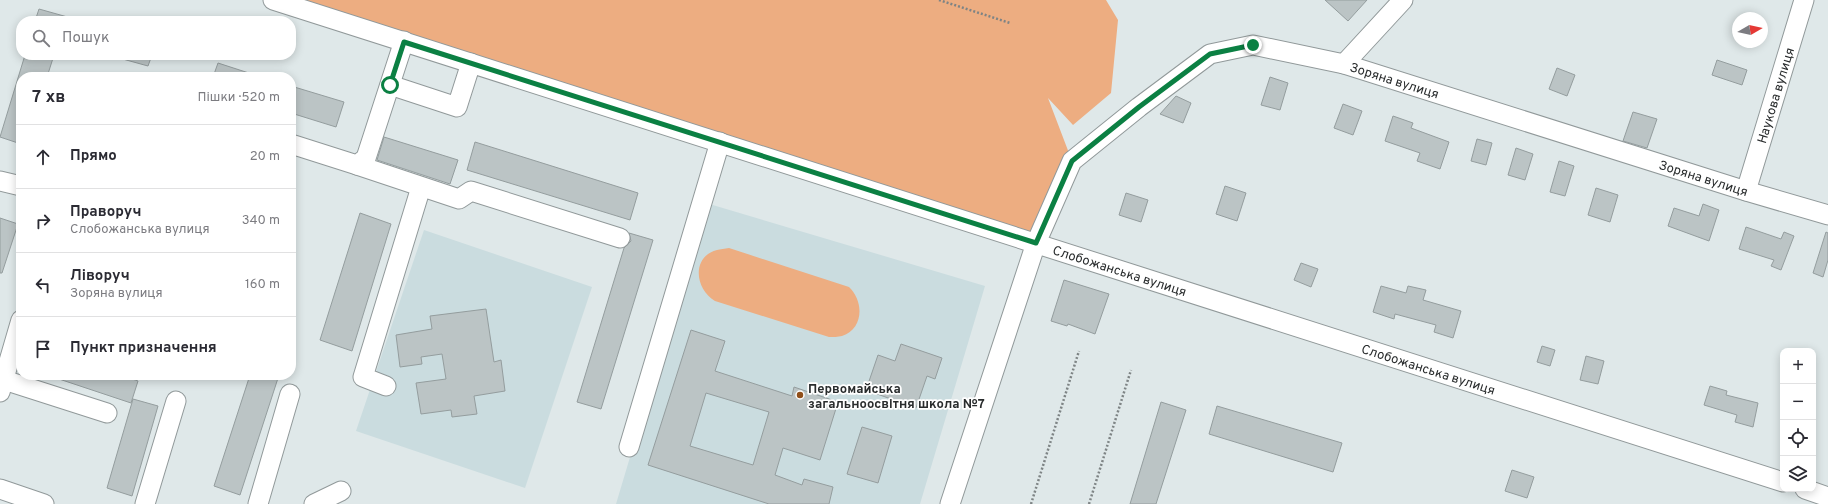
<!DOCTYPE html>
<html lang="uk">
<meta charset="utf-8">
<style>
body{margin:0;font-family:Overpass,sans-serif;background:#f7f7f7;color:#2b2b33}
.controls{position:absolute;right:12px;bottom:12px;display:grid;overflow:hidden;border-radius:8px;box-shadow:0 2px 10px #0003}
.controls button{width:36px;height:36px;display:grid;place-items:center;padding:0;border:0;border-bottom:1px solid #e1e1e2;background:#fff;color:#2b2b33;font:20px sans-serif}
.compass{position:absolute;left:1732px;top:12px;width:36px;height:36px;border-radius:50%;background:#fff;box-shadow:0 2px 10px #0003;rotate:81deg}
.stop{position:absolute;width:12px;height:12px;margin:-9px;border:3px solid #0b8043;border-radius:50%;background:#fff}
.stop.end{background:#0b8043;border-color:#fff;box-shadow:0 1px 4px #0008}
.list{margin:0;padding:0;list-style:none}
h2{display:flex;justify-content:space-between;align-items:center;height:52px;margin:0;padding:0 16px;font-size:17px}
h2 small{font-size:13px;font-weight:400;color:#7c7c81}
.list li{display:grid;grid-template-columns:26px 1fr auto;gap:12px;align-items:center;box-sizing:border-box;height:64px;padding:0 16px;border-top:1px solid #e1e1e2}
.list b{display:block;font-size:15px;white-space:nowrap}
.list p{margin:0;font-size:13px;white-space:nowrap;color:#7c7c81}
.list em{font-size:13px;font-style:normal;color:#7c7c81}
.icon{flex:none;width:22px;height:22px;fill:none;stroke:currentColor;stroke-width:2;stroke-linecap:round;stroke-linejoin:round}
.map{position:relative;flex:none;width:1828px;height:504px;overflow:hidden}
.search{position:absolute;background:#fff;box-shadow:0 2px 10px #0003;left:16px;top:16px;width:280px;height:44px;display:flex;align-items:center;gap:10px;box-sizing:border-box;padding:0 14px;border-radius:16px;color:#7c7c81;font-size:15px}
.panel{position:absolute;background:#fff;box-shadow:0 2px 10px #0003;left:16px;top:72px;width:280px;height:308px;border-radius:16px}
.map>svg:first-child{display:block}
</style>
<div class="map">
<svg width="1828" height="504" viewBox="0 0 1828 504">
<rect width="100%" height="100%" fill="#dfe8e9"/>
<path fill="#cadcdf" d="M706 203 985 286 920 504H616Z
M424 230 592 287 525 488 356 431Z"/>
<path fill="#edad81" d="M273 0H1106L1118 20 1111 93 1073 125 1048 98 1072 161 1036 243Z
M729 248 849 287C864 301 864 329 842 336 838 337 833 337 829 337L715 301C695 289 691 257 717 250 720 249 725 249 729 248Z"/>
<path fill="#bbc4c5" stroke="#949d9e" fill-rule="evenodd" d="M1325 0H1367L1348 21Z
M39 9 71 18V21H35Z
M25 55H54L47 77H21V144L0 137Z
M119 55H152L148 66 119 58Z
M1717 60 1747 70 1742 85 1712 75Z
M218 63 255 75 254 77H213Z
M1557 68 1575 75 1567 96 1549 89Z
M1270 77 1288 83 1280 110 1261 105Z
M291 86 344 102 336 127 291 113Z
M1176 96 1191 103 1183 123 1160 114Z
M1343 104 1362 111 1353 135 1334 128Z
M1633 112 1657 119 1647 148 1623 141Z
M1393 116 1413 123 1411 128 1449 142 1440 169 1417 161 1420 153 1385 141Z
M384 137 458 160 450 184 377 160Z
M1477 139 1492 143 1486 165 1471 161Z
M475 142 638 193 630 220 467 170Z
M1516 148 1533 154 1525 180 1508 175Z
M1559 161 1574 166 1565 196 1550 192Z
M1225 186 1246 193 1237 221 1216 214Z
M1596 188 1618 195 1610 222 1588 215Z
M1126 193 1148 200 1141 222 1119 215Z
M1703 204 1719 210 1709 241 1668 226 1674 208 1699 216Z
M360 213 391 224 352 351 320 340Z
M0 218 18 224 2 273H0Z
M1746 227 1781 239 1784 232 1794 236 1781 270 1771 266 1774 260 1739 249Z
M1826 232 1828 233V260L1823 277 1813 273Z
M629 233 653 240 601 409 577 402 624 248 631 241Z
M1301 263 1318 269 1311 287 1294 280Z
M1064 280 1109 294 1095 334 1068 324 1067 326 1051 321Z
M1381 286 1406 293 1408 286 1426 290 1423 300 1461 311 1453 338 1434 332 1436 325 1395 314 1394 319 1373 312Z
M486 309 494 362 501 360 505 391 474 396 477 414 452 417 451 410 421 414 416 383 446 379 442 354 421 357 422 364 400 367 396 335 432 329 430 316Z
M691 330 725 341 715 371 792 396 794 387 838 402 820 460 783 448 775 475 802 485 804 479 833 487 829 504H769L648 465ZM706 393 769 412 753 465 690 446Z
M901 344 942 358 935 379 927 376 916 408 866 390 878 355 895 361Z
M1542 346 1555 350 1550 366 1537 362Z
M1586 356 1604 361 1598 384 1580 380Z
M53 375H121L138 381 131 403 53 377Z
M250 375H279L240 495 214 486Z
M1710 386 1727 391 1726 395 1758 403 1753 427 1735 422 1737 415 1704 405Z
M133 399 158 406 132 496 107 488Z
M1161 402 1186 410 1156 504H1130Z
M1217 406 1342 443 1333 472 1209 434Z
M862 427 892 436 878 483 847 474Z
M1512 470 1534 477 1527 498 1505 491Z"/>
<g fill="none" stroke-linecap="round" stroke-linejoin="round">
<g stroke="#91999a" stroke-width="21">
<g id="minor">
<path id="s1" d="M273 0 1783 482"/>
<path d="M1344 64 1403 0"/>
<path d="M390 85 457 107 471 63"/>
<path d="M291 144 357 165 366 158 404 41"/>
<path d="M357 165 459 199 471 191 620 238"/>
<path d="M0 181 21 186"/>
<path id="s2" d="M1746 191 1804 0"/>
<path d="M4 380 107 413"/>
<path d="M386 386 363 377 421 187"/>
<path d="M0 392 21 320"/>
<path d="M629 447 720 142"/>
<path d="M0 489 44 504"/>
<path d="M1805 489 1828 497"/>
<path d="M145 504 176 401"/>
<path d="M258 504 290 394"/>
<path d="M314 504 341 491"/>
<path id="s3" d="M950 504 1036 243 1072 161 1139 107 1210 54 1253 45 1344 64 1746 191 1828 215"/>
</g>
</g>
<path stroke="#7e8485" stroke-width="2.5" stroke-dasharray="2 2" stroke-linecap="butt" d="M939 0 1010 23
M1031 504 1079 351
M1089 504 1131 370"/>
<use href="#minor" stroke="#fff" stroke-width="19"/>
</g>
<g fill="none" stroke-linecap="round" stroke-linejoin="round">
<path stroke="#0b8043" stroke-width="5" d="M390 85 404 42 1036 243 1072 161 1139 107 1210 54 1253 45"/>
</g>
<circle fill="#904f1a" stroke="#fff" stroke-width="1.5" cx="800" cy="395" r="4"/>
<g text-anchor="middle" stroke-width="3.5" stroke-linejoin="round" paint-order="stroke">
<g font-size="13" fill="#292c2d" stroke="#fff">
<text dy="5" stroke="none"><textPath href="#s3" startOffset="729">Зоряна вулиця</textPath></text>
<text dy="5" stroke="none"><textPath href="#s2" startOffset="100">Наукова вулиця</textPath></text>
<text dy="5" stroke="none"><textPath href="#s3" startOffset="1053">Зоряна вулиця</textPath></text>
<text dy="5" stroke="none"><textPath href="#s1" startOffset="889">Слобожанська вулиця</textPath></text>
<text dy="5" stroke="none"><textPath href="#s1" startOffset="1213">Слобожанська вулиця</textPath></text>
</g>
<g font-size="13" font-weight="bold" fill="#292c2d" stroke="#fff" text-anchor="start">
<text x="808" y="393">Первомайська<tspan x="808" dy="15">загальноосвітня школа №7</tspan></text>
</g>
</g>
</svg>
<div class="controls">
<button>+</button>
<button>−</button>
<button><svg class="icon" aria-label="locate" viewBox="0 0 24 24"><circle cx="12" cy="12" r="6"/><path d="M12 2v4M12 18v4M2 12h4M18 12h4"/></svg></button>
<button><svg class="icon" aria-label="layers" viewBox="0 0 24 24"><path d="M12 4l9 5-9 5-9-5zM3 14l9 5 9-5"/></svg></button>
</div>
<svg class="compass" viewBox="-18 -18 36 36"><path d="M0-13l5 13h-10z" fill="#e53935"/><path d="M0 13l5-13h-10z" fill="#7c7c81"/></svg>
<div class="stop" style="left:390px;top:85px"></div>
<div class="stop end" style="left:1253px;top:45px"></div>
<div class="search"><svg class="icon" aria-label="search" viewBox="0 0 24 24"><circle cx="10" cy="10" r="6"/><path d="M15 15l6 6"/></svg>Пошук</div>
<section class="panel">
<h2>7 хв<small>Пішки · 520 m</small></h2>
<ul class="list">
<li><svg class="icon" aria-label="ahead" viewBox="0 0 24 24"><path d="M12 20V5M6 11l6-6 6 6"/></svg><div><b>Прямо</b></div><em>20 m</em></li>
<li><svg class="icon" aria-label="right" viewBox="0 0 24 24"><path d="M7 20v-9h11M14 6l5 5-5 5"/></svg><div><b>Праворуч</b><p>Слобожанська вулиця</p></div><em>340 m</em></li>
<li><svg class="icon" aria-label="left" viewBox="0 0 24 24"><path d="M17 20v-9H6M10 6l-5 5 5 5"/></svg><div><b>Ліворуч</b><p>Зоряна вулиця</p></div><em>160 m</em></li>
<li><svg class="icon" aria-label="arrive" viewBox="0 0 24 24"><path d="M6 21V4h12l-3 4 3 4H6"/></svg><div><b>Пункт призначення</b></div></li>
</ul>
</section>
</div>
